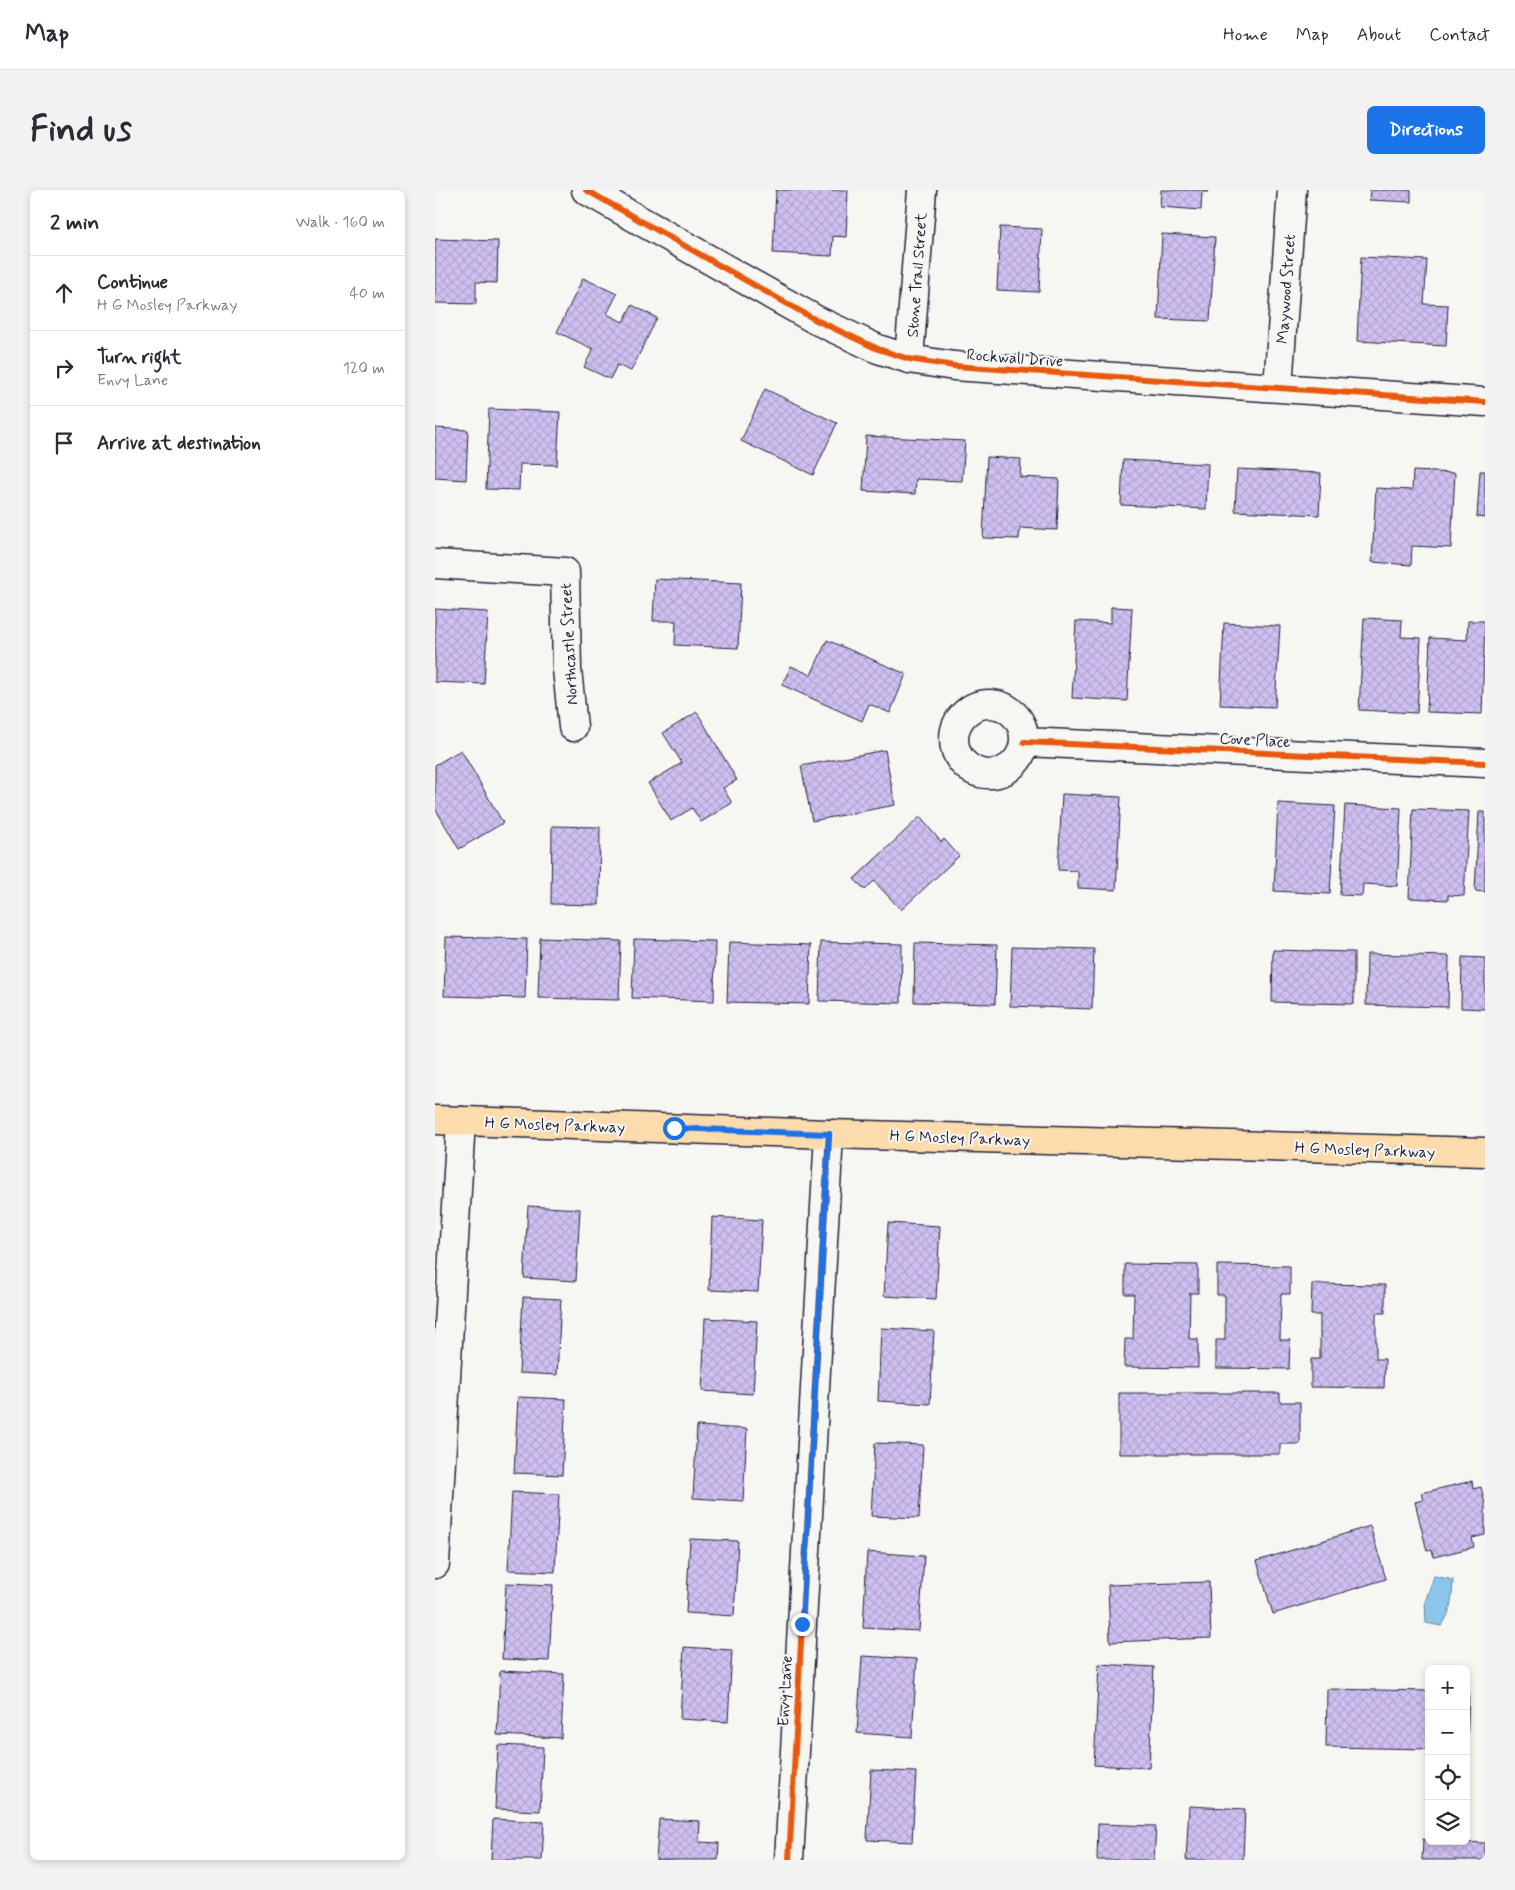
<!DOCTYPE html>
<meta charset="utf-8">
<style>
body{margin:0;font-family:Mynerve,sans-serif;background:#f2f2f3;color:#2b2b33}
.controls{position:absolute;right:15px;bottom:15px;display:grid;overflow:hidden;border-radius:8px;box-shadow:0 2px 8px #0003}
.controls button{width:45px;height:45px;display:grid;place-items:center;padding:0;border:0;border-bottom:1px solid #e1e1e2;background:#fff;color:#2b2b33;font:25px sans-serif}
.stop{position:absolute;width:15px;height:15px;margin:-11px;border:4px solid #1a73e8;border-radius:50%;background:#fff}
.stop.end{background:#1a73e8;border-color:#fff;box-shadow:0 1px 5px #0008}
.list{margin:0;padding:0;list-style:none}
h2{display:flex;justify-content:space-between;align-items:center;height:65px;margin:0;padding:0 20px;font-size:21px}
h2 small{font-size:16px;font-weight:400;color:#7c7c81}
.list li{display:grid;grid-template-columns:32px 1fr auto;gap:15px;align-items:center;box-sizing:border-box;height:75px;padding:0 20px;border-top:1px solid #e1e1e2}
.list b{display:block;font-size:19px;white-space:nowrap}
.list p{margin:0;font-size:16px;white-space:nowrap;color:#7c7c81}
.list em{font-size:16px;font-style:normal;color:#7c7c81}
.icon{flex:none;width:28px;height:28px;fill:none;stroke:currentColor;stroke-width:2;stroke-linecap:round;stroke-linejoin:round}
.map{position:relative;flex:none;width:1050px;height:1670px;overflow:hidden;border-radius:8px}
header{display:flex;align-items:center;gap:30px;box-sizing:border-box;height:70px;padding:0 25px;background:#fff;border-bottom:1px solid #e1e1e2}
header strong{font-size:24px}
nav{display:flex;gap:28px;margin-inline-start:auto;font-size:18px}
.intro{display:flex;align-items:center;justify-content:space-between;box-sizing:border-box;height:120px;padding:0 30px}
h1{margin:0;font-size:35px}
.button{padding:12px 22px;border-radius:8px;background:#1a73e8;color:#fff;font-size:18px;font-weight:700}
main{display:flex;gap:30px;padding:0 30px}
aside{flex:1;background:#fff;border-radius:8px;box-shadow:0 2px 8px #0003}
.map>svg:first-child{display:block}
</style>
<header>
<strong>Map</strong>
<nav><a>Home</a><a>Map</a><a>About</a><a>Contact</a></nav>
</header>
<div class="intro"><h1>Find us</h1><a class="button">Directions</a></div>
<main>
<aside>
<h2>2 min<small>Walk · 160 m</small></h2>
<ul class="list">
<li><svg class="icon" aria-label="ahead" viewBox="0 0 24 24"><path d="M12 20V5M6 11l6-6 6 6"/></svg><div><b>Continue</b><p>H G Mosley Parkway</p></div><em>40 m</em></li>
<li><svg class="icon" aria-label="right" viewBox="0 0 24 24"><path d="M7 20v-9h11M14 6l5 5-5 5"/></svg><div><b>Turn right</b><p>Envy Lane</p></div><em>120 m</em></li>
<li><svg class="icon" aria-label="arrive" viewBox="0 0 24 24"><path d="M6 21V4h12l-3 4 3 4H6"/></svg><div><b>Arrive at destination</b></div></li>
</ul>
</aside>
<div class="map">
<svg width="1050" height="1670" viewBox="0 0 1050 1670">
<defs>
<pattern id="building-cross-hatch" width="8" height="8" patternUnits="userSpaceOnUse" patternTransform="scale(1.25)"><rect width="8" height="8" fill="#cfc0f1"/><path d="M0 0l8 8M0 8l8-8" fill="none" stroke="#b1a5d0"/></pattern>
</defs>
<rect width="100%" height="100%" fill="#f6f6f2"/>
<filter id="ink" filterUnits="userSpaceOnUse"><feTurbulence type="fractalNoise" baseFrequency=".02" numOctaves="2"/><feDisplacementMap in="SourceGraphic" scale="10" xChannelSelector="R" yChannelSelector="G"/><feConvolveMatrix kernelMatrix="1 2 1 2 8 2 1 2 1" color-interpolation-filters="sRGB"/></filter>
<g filter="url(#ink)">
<path fill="#8bc6ea" stroke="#6184a4" d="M999 1386 1018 1390C1017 1407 1017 1423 1006 1436L991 1433 990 1412Z"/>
<path fill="url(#building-cross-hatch)" stroke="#22223b" d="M341 0H413L411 47 398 46 397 66 338 63Z
M726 0H773V2H767L766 20 725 17Z
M935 0H976V12L934 10Z
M565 37 607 39 604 102 562 100Z
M727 44 780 47 775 131 723 129Z
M0 49 63 51 62 93 41 92V114L0 113Z
M926 67 992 70 989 114 1013 115 1011 156 922 151Z
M148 88 182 104 172 124 188 132 197 115 222 128 196 181 182 175 175 189 149 177 158 159 122 142Z
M330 199 402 233 378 285 306 251Z
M54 219 125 222 122 275 85 274 84 300 51 299Z
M0 238 33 240 31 290 0 288Z
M431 246 530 251 527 291 481 289 480 304 428 301Z
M552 267 586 269 585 287 624 289 622 340 585 338 584 349 548 348Z
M688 270 773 274 771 319 686 315Z
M802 279 886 283 884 325 800 321Z
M978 281 1020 283 1016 358 977 356 976 375 937 372 941 298 977 300Z
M1045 281H1050V328L1042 327Z
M220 389 306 393 303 458 240 455 241 431H218Z
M676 417 697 418 692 511 637 508 641 431 676 433Z
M0 419 53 422 49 494 0 492Z
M929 428 967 430 966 447 986 448 982 523 924 520Z
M1033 431H1050L1047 524 992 522 995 448 1032 450Z
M789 433 845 436 840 517 785 515Z
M392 450 471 484 455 523 434 514 427 531 347 495 356 476 376 485Z
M262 522 302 590 288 598 297 613 266 632 257 618 236 631 213 593 247 573 228 543Z
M26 560 68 633 24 659 0 618V575Z
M450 560 460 615 377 631 366 576Z
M627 604 686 607 681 700 643 698V681L623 680Z
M843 613 900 616 895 704 839 701Z
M910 615 966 618 962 696 928 694 927 706 905 705Z
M978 619 1034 621 1029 706 1013 705V710L974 708Z
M1044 622H1050V702L1040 701Z
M485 627 506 652 509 649 524 666 466 720 439 691 430 700 419 689Z
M117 636 165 637 164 715 116 714Z
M11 747 92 749 90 808 9 806Z
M105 748 186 751 184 810 103 808Z
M199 749 280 751 279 811 197 808Z
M294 752 376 755 374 814 292 812Z
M386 752 467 754 466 813 384 811Z
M480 753 562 755 560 814 479 812Z
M577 757 659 759 657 819 575 816Z
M838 760 919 762V814L837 812Z
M932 764 1014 766 1013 817 931 815Z
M1027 767 1050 768V819L1026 818Z
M93 1016 145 1019 141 1091 89 1088Z
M277 1027 327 1030 323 1102 274 1100Z
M453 1033 505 1036 501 1109 449 1106Z
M690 1074 763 1075V1103H755L754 1149H763V1178L689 1177 690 1149H698L699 1104H690Z
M782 1075 855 1076V1104H846L845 1150H855L854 1179 781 1178V1150H790V1105H782Z
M877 1094 950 1095V1123H941V1169H950L949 1198 876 1197V1169H885V1125H876Z
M88 1107 126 1109 122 1185 84 1183Z
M270 1128 322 1131 318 1204 267 1201Z
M446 1138 499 1141 495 1214 443 1211Z
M684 1203H845V1212H865V1254H845V1264H684Z
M83 1207 131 1209 127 1285 79 1283Z
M262 1236 312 1239 308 1311 258 1308Z
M440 1253 488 1255 484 1328 436 1326Z
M1037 1291 1038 1299 1046 1297 1050 1314V1345L1037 1348 1039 1357 999 1367 997 1360 992 1361 980 1312 988 1310 986 1303Z
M77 1302 124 1304 120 1382 73 1380Z
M935 1336 951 1389 838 1424 822 1371Z
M255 1349 303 1351 299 1426 251 1423Z
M432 1362 489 1366 484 1441 428 1438Z
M774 1392 776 1448 675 1452 673 1395Z
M71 1393 118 1395 114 1471 67 1469Z
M249 1457 297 1460 293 1532 245 1529Z
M427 1466 482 1469 477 1547 422 1543Z
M664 1474 719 1477 714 1578 659 1575Z
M65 1481 129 1484 126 1548 62 1545Z
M892 1499 994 1501V1559L891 1557Z
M1031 1502H1034L1032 1560H1031Z
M63 1555 108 1557 105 1621 60 1619Z
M436 1580 481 1582 477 1652 432 1650Z
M754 1616 810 1619 808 1670H751Z
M58 1629 109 1632 107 1670H56Z
M224 1629 265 1631 264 1652 284 1653 283 1670H221Z
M663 1634 721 1636 719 1670H662Z
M988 1649 994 1650V1651L1050 1653V1670H987Z"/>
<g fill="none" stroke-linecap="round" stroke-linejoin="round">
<g stroke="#22223b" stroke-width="31">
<path id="minor" d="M151 0 381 130 443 159 474 169 519 176 1050 212
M474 169 487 0
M843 197 857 0
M0 374 130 382 132 479 138 537
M519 549a35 35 0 1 1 70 0a35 35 0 1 1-70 0Z
M589 552 1050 573
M0 1374 26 931
M354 1670 394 944"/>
</g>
<g stroke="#22223b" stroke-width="31">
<path id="major" d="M0 930 394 944 1050 962"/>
</g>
<use href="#minor" stroke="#f6f6f2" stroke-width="28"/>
<use href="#major" stroke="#fcdcac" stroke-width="28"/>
<g stroke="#f6f6f2" stroke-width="9">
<path id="cycleway" d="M151 0 381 130 443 159 474 169 519 176 1050 212
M589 552 1050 573
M354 1670 394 944"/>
</g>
<use href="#cycleway" stroke="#e8590c" stroke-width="6"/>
</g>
</g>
<g fill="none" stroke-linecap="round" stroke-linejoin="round" filter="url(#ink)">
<path stroke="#1a73e8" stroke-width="6" d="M239 938 394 944 367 1434"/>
</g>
<g text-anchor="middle" stroke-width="4" stroke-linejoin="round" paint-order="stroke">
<g font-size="16" fill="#22223b" stroke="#f6f6f2">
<text transform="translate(481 85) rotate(-86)" y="6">Stone Trail Street</text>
<text transform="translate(850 99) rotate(-86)" y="6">Maywood Street</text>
<text transform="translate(580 167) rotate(4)" y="6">Rockwall Drive</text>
<text transform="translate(133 454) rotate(-93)" y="6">Northcastle Street</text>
<text transform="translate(820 549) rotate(3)" y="6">Cove Place</text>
<text transform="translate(120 934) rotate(2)" y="6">H G Mosley Parkway</text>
<text transform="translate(525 947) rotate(2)" y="6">H G Mosley Parkway</text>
<text transform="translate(930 959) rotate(2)" y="6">H G Mosley Parkway</text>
<text transform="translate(349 1501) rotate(-87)" y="6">Envy Lane</text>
</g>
</g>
</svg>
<div class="controls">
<button>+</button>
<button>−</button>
<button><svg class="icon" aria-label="locate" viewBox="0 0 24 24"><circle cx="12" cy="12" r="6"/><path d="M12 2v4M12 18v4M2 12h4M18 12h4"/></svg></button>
<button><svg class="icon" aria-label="layers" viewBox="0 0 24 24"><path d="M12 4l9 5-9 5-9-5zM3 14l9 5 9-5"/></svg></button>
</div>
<div class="stop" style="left:239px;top:938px"></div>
<div class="stop end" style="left:367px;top:1434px"></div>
</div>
</main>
